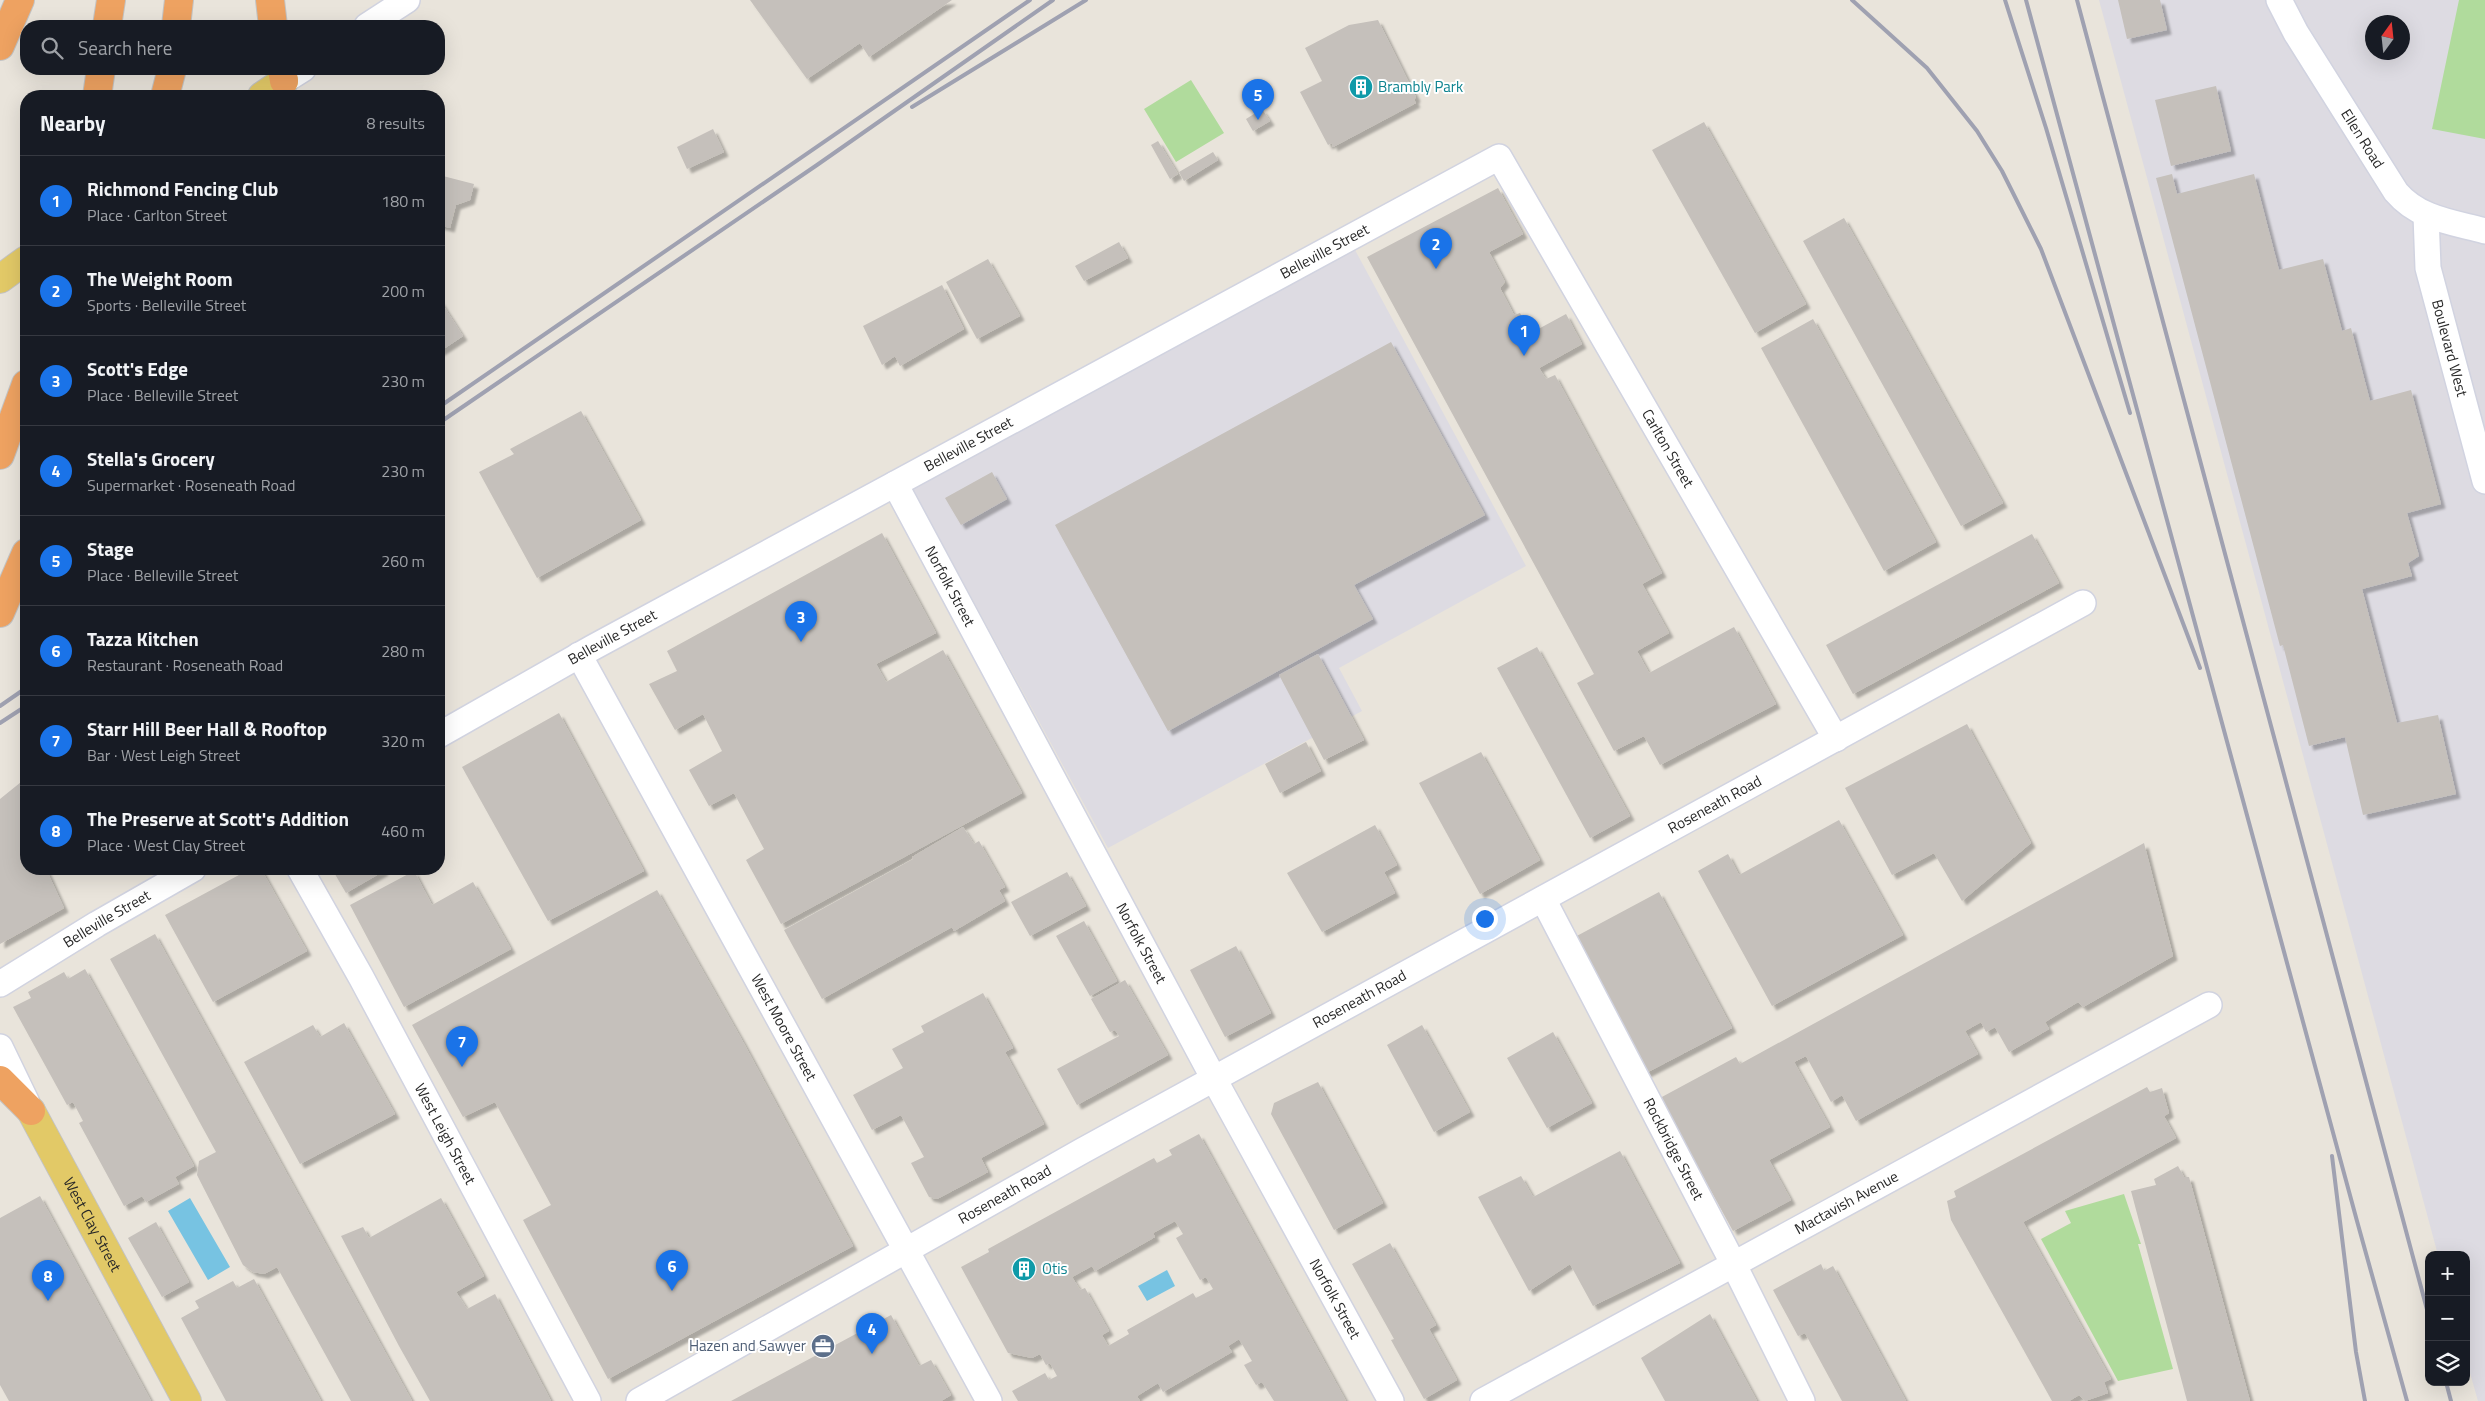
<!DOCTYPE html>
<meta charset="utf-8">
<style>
body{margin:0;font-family:"Titillium Web",sans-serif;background:#242831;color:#f1f3f6}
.controls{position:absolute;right:15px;bottom:15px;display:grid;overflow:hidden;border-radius:10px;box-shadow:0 5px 20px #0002}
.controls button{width:45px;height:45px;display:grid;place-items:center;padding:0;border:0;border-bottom:1px solid #363941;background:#171b24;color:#f1f3f6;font:25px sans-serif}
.compass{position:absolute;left:2365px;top:15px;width:45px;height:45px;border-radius:50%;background:#171b24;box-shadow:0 5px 20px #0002;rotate:15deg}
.you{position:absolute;left:1484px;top:918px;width:18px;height:18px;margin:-12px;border:4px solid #fff;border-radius:50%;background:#1a73e8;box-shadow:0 0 0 8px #1a73e833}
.badge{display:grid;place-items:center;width:32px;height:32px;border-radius:50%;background:#1a73e8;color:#fff;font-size:16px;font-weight:700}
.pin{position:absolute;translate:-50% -41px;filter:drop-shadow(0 1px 2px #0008)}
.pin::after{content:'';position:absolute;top:26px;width:18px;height:15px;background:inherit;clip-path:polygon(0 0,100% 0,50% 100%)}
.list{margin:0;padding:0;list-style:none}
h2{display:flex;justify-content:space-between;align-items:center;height:65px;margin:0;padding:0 20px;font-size:21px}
h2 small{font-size:16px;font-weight:400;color:#9ea1a6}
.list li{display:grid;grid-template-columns:32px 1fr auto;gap:15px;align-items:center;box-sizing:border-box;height:90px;padding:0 20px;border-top:1px solid #363941}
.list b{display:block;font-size:19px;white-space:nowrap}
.list p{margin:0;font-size:16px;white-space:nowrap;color:#9ea1a6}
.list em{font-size:16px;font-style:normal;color:#9ea1a6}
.icon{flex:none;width:28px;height:28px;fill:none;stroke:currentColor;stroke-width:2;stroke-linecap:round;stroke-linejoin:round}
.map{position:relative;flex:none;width:2485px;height:1401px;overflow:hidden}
.search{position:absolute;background:#171b24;box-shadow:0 5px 20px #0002;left:20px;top:20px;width:425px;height:55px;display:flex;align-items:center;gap:12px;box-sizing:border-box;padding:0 18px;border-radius:20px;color:#9ea1a6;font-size:19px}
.panel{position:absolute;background:#171b24;box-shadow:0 5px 20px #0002;left:20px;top:90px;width:425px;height:785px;border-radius:20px}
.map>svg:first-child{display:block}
</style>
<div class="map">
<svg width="2485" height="1401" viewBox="0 0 2485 1401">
<defs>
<filter id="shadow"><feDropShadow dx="4.5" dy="4.5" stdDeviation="1" flood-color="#0004"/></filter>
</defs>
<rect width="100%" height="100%" fill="#e9e4db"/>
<path fill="#dddbe2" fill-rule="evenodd" d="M2099 0H2485V1401H2478L2466 1359V1255H2438ZM2372 22H2402V52H2372Z
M1355 250 1526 566 1339 668 1362 711 1108 848 912 488Z"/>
<path fill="#b0db9c" d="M2459 0H2485V139L2432 129Z
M1191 80 1224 133 1176 162 1144 109Z
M2124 1194 2141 1244H2138L2173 1369 2118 1381 2041 1239 2071 1223 2065 1211Z"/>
<path fill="#77c3e2" d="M190 1198 230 1267 208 1280 168 1211Z
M1167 1270 1175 1286 1147 1301 1138 1286Z"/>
<path fill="#c5c0bb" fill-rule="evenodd" filter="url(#shadow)" d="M750 0H952L869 57 860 43 807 79Z
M2118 0H2160L2167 30 2127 39Z
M1378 20 1416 97 1414 100 1416 103 1333 147 1332 143 1328 145 1300 92 1322 81 1305 48 1349 25Z
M2216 86 2231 151 2171 166 2155 100Z
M1262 109 1270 121 1253 131 1246 119Z
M1704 122 1806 304 1755 333 1652 150Z
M713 129 724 152 687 169 677 147Z
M1158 141 1178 174 1170 179 1151 145Z
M1213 152 1218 160 1184 181 1179 172Z
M2172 174 2177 194 2254 174 2279 270 2323 259 2342 331 2351 328 2370 401 2411 390 2441 504 2407 513 2419 556 2408 563 2412 576 2362 589 2397 723 2438 715 2456 794 2363 815 2345 737 2309 746 2283 645 2280 646 2156 178Z
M439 175 474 184 470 200 456 205 450 228 439 225Z
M1498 188 1523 234 1489 252 1505 282 1500 288 1514 315 1520 313 1531 333 1566 314 1582 344 1539 368 1546 379 1555 375 1662 573 1642 584 1669 633 1637 651 1649 673 1734 627 1776 704 1660 765 1644 736 1614 751 1577 683 1594 674 1367 257Z
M1844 218 2003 503 1961 526 1803 241Z
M1119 242 1128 258 1084 281 1075 266Z
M988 259 1020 316 977 339 946 282Z
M942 285 964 329 900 366 895 356 882 365 863 326Z
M439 299 463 336 439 352Z
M1813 319 1936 542 1884 571 1761 348Z
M1391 342 1485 515 1354 585 1373 619 1168 731 1055 525Z
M581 411 641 520 537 578 479 472 514 454 510 449Z
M992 472 1007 499 961 525 945 498Z
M882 533 936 633 876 664 886 682 943 650 1022 793 781 924 746 860 764 849 734 793 709 806 689 770 722 751 703 714 675 730 649 684 677 671 667 651Z
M2032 534 2059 583 1853 694 1826 645Z
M1537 647 1630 816 1590 838 1497 668Z
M1318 654 1364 740 1324 760 1279 675Z
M559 713 644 871 548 921 462 767Z
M1967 724 2031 843 1962 901 1934 853 1892 875 1845 788Z
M1306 742 1321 771 1280 793 1265 764Z
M1481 752 1540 860 1480 894 1419 783Z
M26 778V869H46L64 908 0 944V799Z
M1839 820 1903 935 1772 1006 1698 871 1728 854 1739 875Z
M1375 825 1397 865 1384 872 1395 893 1322 932 1287 873Z
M963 827 974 844 979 841 1005 887 999 890 1005 901 954 931 952 927 822 999 784 930 913 859 912 857Z
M2144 843 2173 956 2083 1007 2078 1002 2045 1022 2049 1029 2009 1052 1995 1027 1986 1032 1981 1022 1965 1031 1978 1054 1856 1121 1842 1095 1831 1102 1806 1056 1794 1062 1830 1127 1769 1160 1791 1200 1733 1231 1660 1098 1736 1057 1740 1064Z
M250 869H261L307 951 213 1002 165 915Z
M332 869H383L384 871 346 893Z
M414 871 432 905 473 882 511 949 404 1007 350 905Z
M1067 872 1086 906 1030 936 1011 902Z
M657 890 742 1040 853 1246 608 1379 523 1220 551 1205 495 1102 463 1117 412 1025Z
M1659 892 1732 1028 1646 1073 1573 938Z
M1084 921 1117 981 1090 996 1056 936Z
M155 934 412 1401H351L277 1267 264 1274 253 1272 243 1265 197 1175 199 1161 216 1152 110 959Z
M1236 946 1271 1013 1225 1037 1190 970Z
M85 969 194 1166 175 1177 179 1184 146 1202 142 1196 124 1206 79 1123 83 1121 73 1102 67 1105 13 1007 31 998 28 992 64 972 68 979Z
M1125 980 1168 1055 1077 1105 1057 1069 1119 1036 1115 1030 1110 1032 1091 999Z
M983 993 1013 1048 1005 1052 1044 1124 981 1158 988 1172 937 1199 929 1197 911 1163 924 1157 901 1115 872 1130 853 1095 903 1068 892 1049 924 1032 921 1026Z
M344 1023 395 1114 300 1164 244 1062 313 1025 320 1037Z
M1422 1025 1470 1112 1434 1132 1387 1045Z
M1553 1032 1592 1103 1547 1128 1507 1058Z
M1318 1082 1383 1203 1334 1230 1271 1114 1274 1103Z
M2147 1087 2150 1092 2162 1088 2169 1113 2164 1116 2176 1138 2023 1222 2111 1379 2104 1382 2108 1393 2085 1401 2079 1395 2069 1401H2052L1951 1220 1947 1201 1956 1197 1954 1191Z
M1199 1134 1346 1401H1274L1262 1382 1256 1385 1244 1365 1252 1361 1239 1339 1228 1346 1232 1352 1163 1392 1158 1383 1137 1396 1140 1401H1018L1012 1391 1045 1373 1049 1380 1057 1376 1050 1363 1046 1365 1040 1354 1032 1358 1008 1353 961 1267 989 1252 988 1249 1154 1158 1157 1163 1172 1155 1169 1150ZM1175 1221 1183 1234 1176 1238 1200 1280 1206 1277 1213 1289 1196 1298 1193 1293 1127 1330 1129 1334 1108 1346 1102 1335 1109 1331 1085 1288 1080 1290 1072 1277 1092 1266 1095 1271 1155 1237 1153 1233Z
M1620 1151 1680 1263 1593 1306 1570 1264 1529 1291 1478 1197 1521 1176 1533 1197Z
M2178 1166 2184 1177H2189L2250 1401H2187L2131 1191 2156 1185 2154 1179Z
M40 1196 151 1401H9L0 1385V1218Z
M441 1198 484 1276 456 1292 467 1309 495 1294 551 1401H430L399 1346 341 1236 363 1227 369 1238Z
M156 1222 189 1282 162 1297 128 1238Z
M1390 1243 1436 1325 1429 1329 1457 1380 1424 1399 1391 1340 1394 1339 1352 1264Z
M1821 1264 1824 1271 1833 1266 1906 1401H1842L1805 1333 1798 1336 1773 1290Z
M254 1279 321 1401H226L181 1318 199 1308 195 1301 233 1281 237 1288Z
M1710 1314 1757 1401H1665L1641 1358Z
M891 1315 919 1366 931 1360 951 1395 941 1401H731Z"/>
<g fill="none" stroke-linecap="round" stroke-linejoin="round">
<g stroke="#d1d3e0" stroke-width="28">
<g id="minor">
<path id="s1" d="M2279 0 2296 33 2396 192C2419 219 2452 222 2485 231"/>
<path d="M367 26 407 0"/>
<path d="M284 81 303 69"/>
<path id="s2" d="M2426 215 2428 268 2485 481"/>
<path id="s3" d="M895 484 1214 1079 1391 1401"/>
<path id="s4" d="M579 655 989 1401"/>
<path id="s5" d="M439 735 592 648 1499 157 1836 739"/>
<path id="s6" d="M300 869 361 977 588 1401"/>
<path id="s7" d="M1543 899 1734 1265 1802 1401"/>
<path id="s8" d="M0 984 97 924 193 869"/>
<path d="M0 1047 27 1103"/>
<path id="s9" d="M639 1401 1082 1151 2083 603"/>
<path id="s10" d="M1483 1401 2209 1005"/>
</g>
</g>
<g stroke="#c3c3c3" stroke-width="30">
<g id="major">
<path d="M262 96 284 81"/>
<path d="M0 279 26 260"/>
<path id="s11" d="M31 1111 187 1401"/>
</g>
</g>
<g stroke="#c3c3c3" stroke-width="30">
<path id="highway" d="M270 0 273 26
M107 26 111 0
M176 26 179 0
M0 46 20 0
M282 69 284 81
M97 96 101 69
M165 96 172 69
M0 455 26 384
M0 613 26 553
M0 1080 31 1111"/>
</g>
<use href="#minor" stroke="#fff" stroke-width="25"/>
<use href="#major" stroke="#e2c967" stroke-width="28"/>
<use href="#highway" stroke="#eea261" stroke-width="28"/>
<path stroke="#9fa1b1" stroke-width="4" d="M1852 0 1927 68 1977 131 2002 171 2041 249 2200 668
M2005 0 2046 128 2130 413
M2026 0C2151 468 2277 935 2407 1401
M2077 0 2429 1317
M912 107 1086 0
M439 407 1030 0
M439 423 817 165 1053 0
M0 706 26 688
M0 723 26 706
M2332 1156 2356 1352 2365 1401
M2446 1382 2451 1401"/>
</g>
<defs>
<g id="building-disc" transform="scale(1.25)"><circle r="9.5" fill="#0f9aa8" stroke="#fff"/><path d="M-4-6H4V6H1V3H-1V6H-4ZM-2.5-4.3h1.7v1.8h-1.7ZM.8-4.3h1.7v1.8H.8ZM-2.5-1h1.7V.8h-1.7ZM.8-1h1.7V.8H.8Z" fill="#fff"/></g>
<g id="office-disc" transform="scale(1.25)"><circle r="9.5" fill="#5c6f8a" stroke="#fff"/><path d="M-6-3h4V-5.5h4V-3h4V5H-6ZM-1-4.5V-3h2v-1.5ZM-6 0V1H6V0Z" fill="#fff"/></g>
</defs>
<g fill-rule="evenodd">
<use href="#building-disc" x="1361" y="87"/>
<use href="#building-disc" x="1024" y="1269"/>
<use href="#office-disc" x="823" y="1346"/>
</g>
<g text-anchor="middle" stroke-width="4" stroke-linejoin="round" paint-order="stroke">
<g font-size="15" fill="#0d838f" stroke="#fff" text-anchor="start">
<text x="1378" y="92">Brambly Park</text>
<text x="1042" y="1274">Otis</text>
</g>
<g font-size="15" fill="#282828" stroke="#fff">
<text dy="5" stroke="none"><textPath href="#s1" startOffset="162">Ellen Road</textPath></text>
<text dy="5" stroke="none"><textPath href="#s5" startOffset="1009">Belleville Street</textPath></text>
<text dy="5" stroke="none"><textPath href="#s2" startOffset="136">Boulevard West</textPath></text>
<text dy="5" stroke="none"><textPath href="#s5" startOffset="604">Belleville Street</textPath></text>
<text dy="5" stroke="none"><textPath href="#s5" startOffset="1544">Carlton Street</textPath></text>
<text dy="5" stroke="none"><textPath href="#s3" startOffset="116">Norfolk Street</textPath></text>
<text dy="5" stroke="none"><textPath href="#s5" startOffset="199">Belleville Street</textPath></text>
<text dy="5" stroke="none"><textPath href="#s9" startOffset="1230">Roseneath Road</textPath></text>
<text dy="5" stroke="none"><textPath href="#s8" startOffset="125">Belleville Street</textPath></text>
<text dy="5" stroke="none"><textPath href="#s3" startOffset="521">Norfolk Street</textPath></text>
<text dy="5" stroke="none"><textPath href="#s9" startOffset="825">Roseneath Road</textPath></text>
<text dy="5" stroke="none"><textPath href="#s4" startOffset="425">West Moore Street</textPath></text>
<text dy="5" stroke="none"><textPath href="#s6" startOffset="302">West Leigh Street</textPath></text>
<text dy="5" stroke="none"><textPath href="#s7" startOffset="282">Rockbridge Street</textPath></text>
<text dy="5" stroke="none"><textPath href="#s9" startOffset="420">Roseneath Road</textPath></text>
<text dy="5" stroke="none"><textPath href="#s10" startOffset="414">Mactavish Avenue</textPath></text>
<text dy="5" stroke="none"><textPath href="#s11" startOffset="129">West Clay Street</textPath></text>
<text dy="5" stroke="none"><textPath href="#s3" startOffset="926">Norfolk Street</textPath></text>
</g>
<g font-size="15" fill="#4e5e75" stroke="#fff" text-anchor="end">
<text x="806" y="1351">Hazen and Sawyer</text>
</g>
</g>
</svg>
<div class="controls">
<button>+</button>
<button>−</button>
<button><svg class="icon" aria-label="layers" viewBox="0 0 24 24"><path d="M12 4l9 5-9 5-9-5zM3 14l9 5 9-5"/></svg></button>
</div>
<svg class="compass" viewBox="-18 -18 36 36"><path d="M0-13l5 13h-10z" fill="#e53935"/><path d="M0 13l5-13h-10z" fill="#9ea1a6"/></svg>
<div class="you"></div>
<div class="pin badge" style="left:1524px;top:356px">1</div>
<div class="pin badge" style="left:1436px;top:269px">2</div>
<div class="pin badge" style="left:801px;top:642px">3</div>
<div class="pin badge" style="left:872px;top:1354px">4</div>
<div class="pin badge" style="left:1258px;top:120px">5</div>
<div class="pin badge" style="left:672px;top:1291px">6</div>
<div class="pin badge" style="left:462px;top:1067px">7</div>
<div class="pin badge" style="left:48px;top:1301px">8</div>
<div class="search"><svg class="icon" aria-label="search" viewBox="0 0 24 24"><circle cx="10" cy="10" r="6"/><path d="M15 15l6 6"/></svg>Search here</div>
<section class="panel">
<h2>Nearby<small>8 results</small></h2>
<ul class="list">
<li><span class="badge">1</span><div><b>Richmond Fencing Club</b><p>Place · Carlton Street</p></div><em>180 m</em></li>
<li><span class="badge">2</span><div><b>The Weight Room</b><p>Sports · Belleville Street</p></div><em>200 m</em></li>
<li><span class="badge">3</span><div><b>Scott's Edge</b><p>Place · Belleville Street</p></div><em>230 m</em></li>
<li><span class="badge">4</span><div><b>Stella's Grocery</b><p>Supermarket · Roseneath Road</p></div><em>230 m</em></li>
<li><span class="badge">5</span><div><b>Stage</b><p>Place · Belleville Street</p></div><em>260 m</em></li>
<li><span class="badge">6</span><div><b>Tazza Kitchen</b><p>Restaurant · Roseneath Road</p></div><em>280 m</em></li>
<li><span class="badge">7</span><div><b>Starr Hill Beer Hall &amp; Rooftop</b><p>Bar · West Leigh Street</p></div><em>320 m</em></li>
<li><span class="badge">8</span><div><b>The Preserve at Scott's Addition</b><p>Place · West Clay Street</p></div><em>460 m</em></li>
</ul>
</section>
</div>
